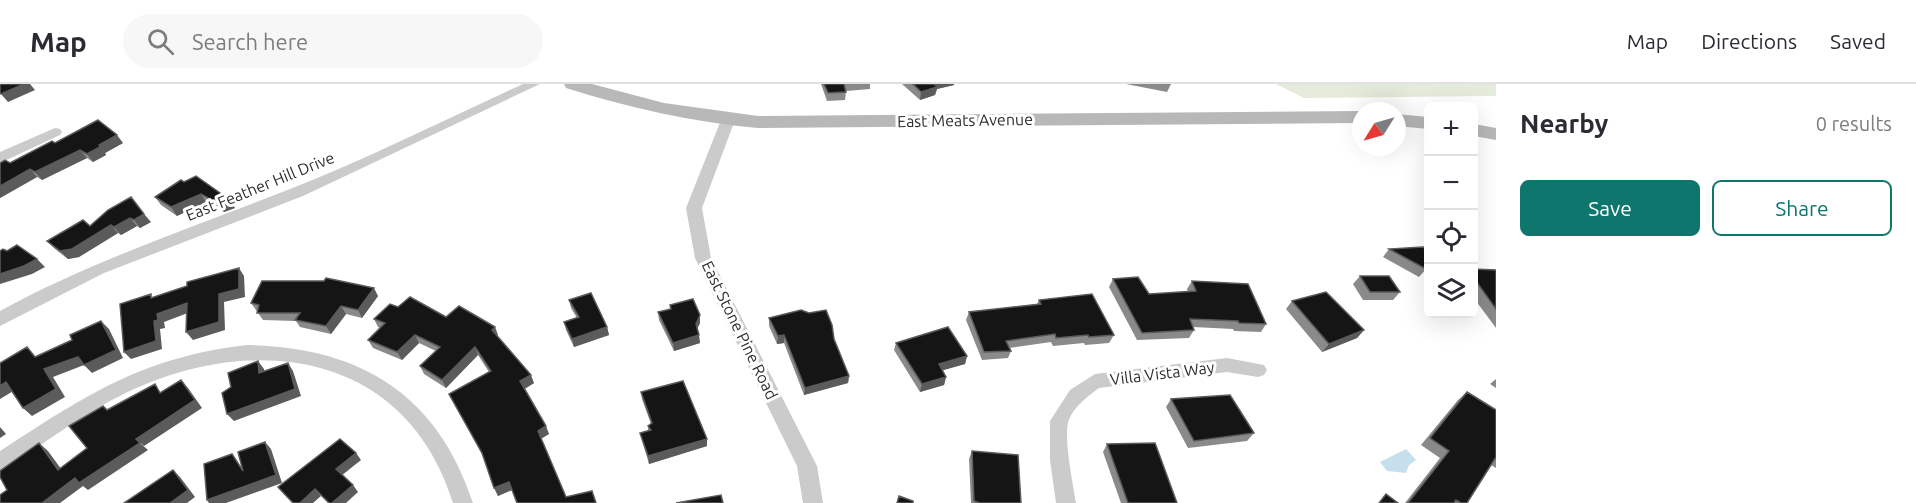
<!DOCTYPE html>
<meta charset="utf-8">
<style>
body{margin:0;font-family:Ubuntu,sans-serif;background:#f7f7f7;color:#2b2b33}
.controls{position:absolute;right:18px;top:18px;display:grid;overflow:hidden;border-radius:9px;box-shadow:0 6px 24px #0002}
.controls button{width:54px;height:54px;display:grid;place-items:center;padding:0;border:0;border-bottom:2px solid #e1e1e2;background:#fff;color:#2b2b33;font:30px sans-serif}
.compass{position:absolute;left:1352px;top:18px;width:54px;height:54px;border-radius:50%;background:#fff;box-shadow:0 6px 24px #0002;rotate:233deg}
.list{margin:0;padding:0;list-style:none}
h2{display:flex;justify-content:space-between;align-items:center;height:78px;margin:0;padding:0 24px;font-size:26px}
h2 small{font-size:20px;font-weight:400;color:#7c7c81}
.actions{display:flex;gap:12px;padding:18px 24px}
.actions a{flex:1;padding:14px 0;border:2px solid #0f766e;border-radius:9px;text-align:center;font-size:21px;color:#0f766e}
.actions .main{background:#0f766e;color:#fff}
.icon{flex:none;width:33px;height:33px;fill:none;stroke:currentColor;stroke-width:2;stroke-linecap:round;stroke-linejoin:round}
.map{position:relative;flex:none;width:1496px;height:419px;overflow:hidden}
header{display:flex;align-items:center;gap:36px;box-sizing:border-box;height:84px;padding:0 30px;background:#fff;border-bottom:2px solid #e1e1e2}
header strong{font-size:28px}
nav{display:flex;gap:33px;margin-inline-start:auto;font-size:21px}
.search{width:420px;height:54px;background:#f7f7f7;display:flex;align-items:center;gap:15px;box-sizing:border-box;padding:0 21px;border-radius:33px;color:#7c7c81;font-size:22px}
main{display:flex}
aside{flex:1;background:#fff}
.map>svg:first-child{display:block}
</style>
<header>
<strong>Map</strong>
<div class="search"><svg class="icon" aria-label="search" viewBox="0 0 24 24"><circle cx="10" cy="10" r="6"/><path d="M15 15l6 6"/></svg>Search here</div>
<nav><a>Map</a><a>Directions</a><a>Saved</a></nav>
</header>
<main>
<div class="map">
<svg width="1496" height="419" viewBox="0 0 1496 419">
<rect width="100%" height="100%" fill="#fff"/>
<path fill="#e4ebdb" d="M1276 0H1496V12L1304 14Z"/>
<path fill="#c6dfec" d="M1406 365 1416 376 1409 381 1406 389 1387 387 1380 378Z"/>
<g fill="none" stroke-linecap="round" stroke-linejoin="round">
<path fill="#cbcbcb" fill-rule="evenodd" d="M523 0H540L303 112 104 189 0 242V227C93 176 192 144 290 105 369 74 446 35 523 0Z
M728 32 735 36 702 124 711 174 817 382 823 419H803L797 382 695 174 686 124 721 36Z
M55 44 60 45 62 48 60 51 0 79V68Z
M247 261C359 263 437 309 473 419H453C405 264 248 247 120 312 93 325 67 343 42 360 29 369 15 381 0 387V367C85 312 142 273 247 261Z
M1227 274 1264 281 1267 286 1264 291 1258 293 1227 288 1099 304C1088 312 1072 324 1068 339 1064 356 1073 400 1076 419H1056L1050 376V337L1070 306 1095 290Z"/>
<path fill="#b8b8b8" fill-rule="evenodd" d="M564 0H592L664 19 758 32 1361 27V39L758 44C692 38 629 24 566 4Z
M1397 30 1428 33V45L1397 42Z
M1474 40 1496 44V56L1474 52Z"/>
</g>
<path fill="#8a8a8a" d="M821 0H870V5L846 7 845 16 827 17Z
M902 0H954V1L937 5 935 11 920 16Z
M1126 0H1171L1167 8Z
M55 59H123L105 69 106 71 93 78 87 74 42 96 37 93 0 114V79H10Z
M184 98 235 124 224 128 206 118 177 132 161 121 155 113Z
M108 126 151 138 140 144 137 142 121 151 118 149 79 173 68 175 55 165 47 157 90 142Z
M1389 165 1428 183 1419 193 1383 173Z
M1473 185 1496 186V244L1473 213Z
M1360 192 1400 208 1393 216H1363L1353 200Z
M1113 195 1149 210 1188 208 1187 205 1192 197 1266 240 1261 248 1234 247 1233 245 1193 243 1194 246 1189 254 1137 256 1109 203Z
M378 212 362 234 346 230 331 250 300 243 296 237 263 236 251 219Z
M569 216 607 243 609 251 574 263 566 246 564 238 577 234 571 224Z
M1039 216 1114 251 1109 259 1085 261 1084 259 1053 262 1051 258 1009 264 1011 267 1008 274 982 276 966 236 969 228 1037 220Z
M1292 217 1364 246 1357 254 1322 268 1286 225Z
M670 221 700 231V239L697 245 700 259 674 267 659 236 658 228 670 225Z
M398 223 495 243 497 252 534 299 524 305 549 350 541 354 566 413 596 419 512 406 498 412 483 372 449 310 489 288 478 271 446 304 424 290 420 282 436 267 419 259 402 276 373 264 368 256 380 244 378 243 374 235Z
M769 234 834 255 849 292 848 299 804 311 784 259 777 260 769 242Z
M896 259 967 272 965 280 942 286 946 293 944 301 920 308 894 266Z
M1496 295V304L1490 300Z
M641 308 707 355V362L649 380 642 356 640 349 648 346V342L651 340 642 315Z
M1467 308 1496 326V384L1491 381 1467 419H1405L1440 374 1421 361 1458 316Z
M1171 315 1254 349 1247 357 1188 364 1166 323Z
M1107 360 1177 419H1121L1103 368Z
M972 367 1021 419H971L969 375Z"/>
<path fill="#5b5b5b" d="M24 0H30L35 6 8 18 1 10Z
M932 0H954V1L937 5 935 11 920 16 921 8Z
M117 51 123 59 105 69 106 71 93 78 87 70 99 61Z
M80 66 87 74 42 96 35 88Z
M30 85 37 93 0 114V102Z
M201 110 206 118 177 132 171 123Z
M230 116 235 124 224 128 219 120Z
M144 130 151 138 140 144 134 136Z
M130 134 137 142 121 151 114 143Z
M111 141 118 149 79 173 68 175 60 167Z
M37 175 45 183 32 190 0 200V190Z
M239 184 244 192 245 213 224 218 225 246 193 256 186 248 219 210Z
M374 204 378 212 362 234 358 226Z
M187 219 193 227 164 238 165 244 160 245 162 265 131 275 124 268 154 237 157 230Z
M341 222 346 230 331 250 326 242Z
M700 231V239L696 247V240Z
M101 237 109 245 123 274 92 289 84 281 53 293 65 313 32 332 23 324 44 285Z
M495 243 498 251 495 254 492 246Z
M607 243 609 251 574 263 572 255Z
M1364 246 1357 254 1322 268 1329 260Z
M415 251 419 259 402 276 397 268Z
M699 251 700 259 674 267 673 259Z
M784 251V259L777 260 778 252Z
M475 263 478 271 446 304 442 296Z
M967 272 965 280 937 288 939 280Z
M258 277 264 285 265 297 259 289Z
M288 279 293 287 301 312 234 337 227 330Z
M531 291 534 299 523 306 520 297Z
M849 292 848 299 804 311 805 304Z
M946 293 944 301 920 308 922 300Z
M181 296 188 304 202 324 144 362 136 355Z
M6 298 15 306 0 315V302Z
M546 342 549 350 541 355 538 347Z
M0 343 6 350 0 354Z
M707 355V362L649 380 648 372Z
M265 358 271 365 282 399 226 419H209L207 416 276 391Z
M39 359 48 367 67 393 58 386Z
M140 359 148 366 88 406 83 402 60 419H42L75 394Z
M356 369 361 376 341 392 336 385Z
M173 386 180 393 195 413 187 419H170Z
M509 398 512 406 498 412 494 404Z
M353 401 358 408 346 419H332Z
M315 405 321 412 313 419H300Z"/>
<path fill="#151515" stroke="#5b5b5b" stroke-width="1.5" d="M0 0H24L1 10 0 9Z
M824 0H844L846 8 828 9Z
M913 0H934L937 3 921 8Z
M98 36 117 51 99 61 100 63 87 70 80 66 35 88 30 85 0 102V79L5 76 10 79 52 57 55 59Z
M196 92 230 116 219 120 201 110 171 123 155 113 181 96 184 98Z
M131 113 144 130 134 136 130 134 114 143 111 141 72 165 60 167 47 157 83 136 90 142 108 126Z
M17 161 37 175 24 182 0 190V167L3 165 7 167Z
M1423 163 1428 166V182L1426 185 1389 165Z
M239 184V205L219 210V238L186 248 187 219 157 230 158 236 154 237 156 257 124 268 120 220 151 210V214L187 202V198Z
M1473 185 1496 186V225L1473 193Z
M1360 192H1389L1400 208H1370Z
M1138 193 1149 210 1196 207 1192 197 1248 200 1266 240 1239 239 1238 237 1190 235 1194 246 1142 249 1113 195Z
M326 194 374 204 358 226 341 222 326 242 295 236 300 229H257L259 221 251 219 262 197H324Z
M1326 208 1364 246 1329 260 1292 217Z
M591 209 607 243 572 255 564 238 579 233 569 216Z
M1092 210 1114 251 1089 253 1088 251 1056 254 1055 250 1006 257 1011 267 984 268 969 228 1041 220 1039 216Z
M410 213 446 233 459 222 495 243 492 246 531 291 520 297 546 342 538 347 566 413 592 407 596 419H517L509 398 494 404 482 369 449 310 491 287 475 263 442 296 420 282 440 263 415 251 397 268 368 256 385 239 374 235 390 220 398 223Z
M693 215 700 231 696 240 699 251 673 259 658 228 671 225 670 221Z
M801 226 809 229 826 226 832 241 834 255 849 292 805 304 784 251 778 252 769 234Z
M101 237 116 266 84 281 78 273 44 285 56 305 23 324 6 298 0 302V279L27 263 35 273 72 256 70 251Z
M948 243 967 272 939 280 946 293 922 300 896 259Z
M258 277 259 289 288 279 295 305 227 330 222 309 231 303 228 289Z
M181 296 195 316 136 355 140 359 79 399 75 394 42 419H0V411L7 406 0 393V387L39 359 58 386 87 364 69 342 103 322 107 326 155 300 160 309Z
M683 297 707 355 648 372 640 349 651 346 648 342 652 339 641 308Z
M1467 308 1496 326V373L1467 419H1461L1456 416 1454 419H1408L1449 367 1430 354Z
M1230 311 1254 349 1194 357 1171 315Z
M340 355 356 369 336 385 353 401 332 419H329L315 405 300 419H293L278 403Z
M265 358 276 391 207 416 204 380 232 370 243 387 238 368Z
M1155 359 1177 419H1128L1107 360Z
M972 367 1018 371 1021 419H980L974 417Z
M173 386 188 406 170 419H124Z
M1386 410 1398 419H1379Z
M721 411 723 419H676Z
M899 412 913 417V419H897Z"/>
<g text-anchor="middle" stroke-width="6" stroke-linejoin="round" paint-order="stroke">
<g font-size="16" fill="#2e2e2e" stroke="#fff">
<text transform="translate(965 36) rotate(-1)" y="6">East Meats Avenue</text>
<text transform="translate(260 102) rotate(-22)" y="6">East Feather Hill Drive</text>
<text transform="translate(740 246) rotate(64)" y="6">East Stone Pine Road</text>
<text transform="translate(1162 289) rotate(-7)" y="6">Villa Vista Way</text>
</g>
</g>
</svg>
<div class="controls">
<button>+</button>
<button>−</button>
<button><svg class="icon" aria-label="locate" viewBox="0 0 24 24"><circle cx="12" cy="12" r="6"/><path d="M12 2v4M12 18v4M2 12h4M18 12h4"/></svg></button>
<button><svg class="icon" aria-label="layers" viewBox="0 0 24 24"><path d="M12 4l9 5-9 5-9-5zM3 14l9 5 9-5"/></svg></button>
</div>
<svg class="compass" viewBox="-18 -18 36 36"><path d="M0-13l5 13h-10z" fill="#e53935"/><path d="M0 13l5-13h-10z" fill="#7c7c81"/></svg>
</div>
<aside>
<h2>Nearby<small>0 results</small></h2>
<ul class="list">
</ul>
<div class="actions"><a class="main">Save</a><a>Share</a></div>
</aside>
</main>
